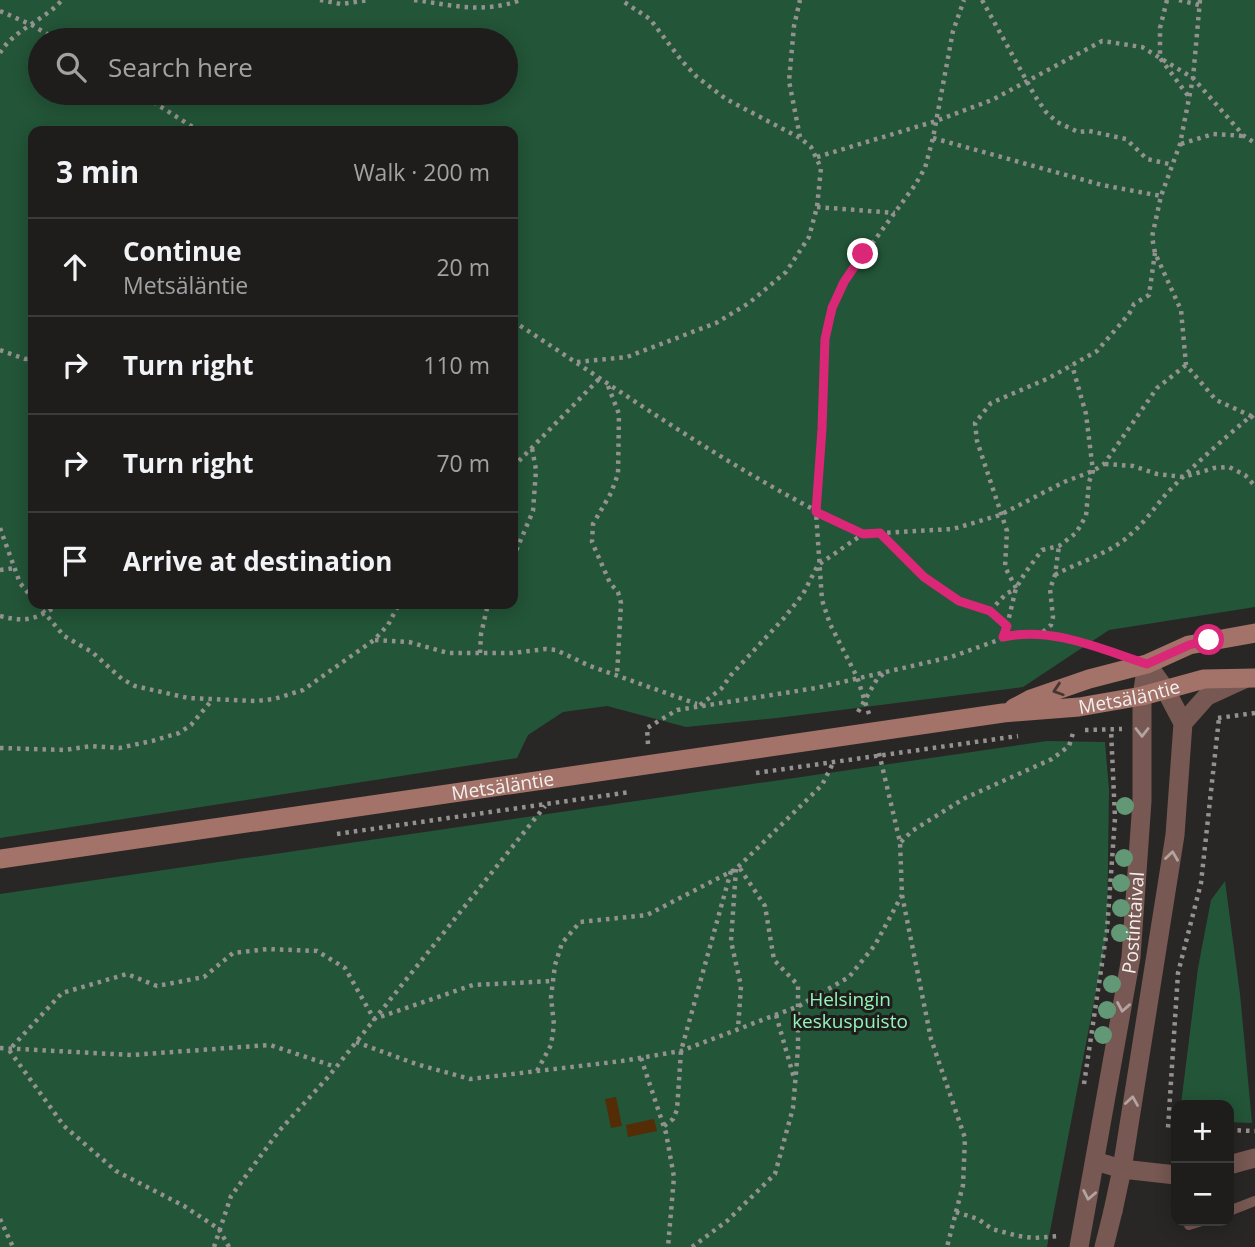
<!DOCTYPE html>
<meta charset="utf-8">
<style>
body{margin:0;font-family:"Open Sans",sans-serif;background:#2c2a29;color:#f1f3f6}
.controls{position:absolute;right:21px;bottom:21px;display:grid;overflow:hidden;border-radius:14px;box-shadow:0 4px 18px #0003}
.controls button{width:63px;height:63px;display:grid;place-items:center;padding:0;border:0;border-bottom:2px solid #3c3b3b;background:#1f1d1c;color:#f1f3f6;font:35px sans-serif}
.stop{position:absolute;width:21px;height:21px;margin:-16px;border:5px solid #db2777;border-radius:50%;background:#fff}
.stop.end{background:#db2777;border-color:#fff;box-shadow:0 2px 7px #0008}
.list{margin:0;padding:0;list-style:none}
h2{display:flex;justify-content:space-between;align-items:center;height:91px;margin:0;padding:0 28px;font-size:30px}
h2 small{font-size:23px;font-weight:400;color:#a1a2a3}
.list li{display:grid;grid-template-columns:46px 1fr auto;gap:21px;align-items:center;box-sizing:border-box;height:98px;padding:0 28px;border-top:2px solid #3c3b3b}
.list b{display:block;font-size:26px;white-space:nowrap}
.list p{margin:0;font-size:23px;white-space:nowrap;color:#a1a2a3}
.list em{font-size:23px;font-style:normal;color:#a1a2a3}
.icon{flex:none;width:38px;height:38px;fill:none;stroke:currentColor;stroke-width:2;stroke-linecap:round;stroke-linejoin:round}
.map{position:relative;flex:none;width:1255px;height:1247px;overflow:hidden}
.search{position:absolute;background:#1f1d1c;box-shadow:0 4px 18px #0003;left:28px;top:28px;width:490px;height:77px;display:flex;align-items:center;gap:18px;box-sizing:border-box;padding:0 24px;border-radius:38px;color:#a1a2a3;font-size:26px}
.panel{position:absolute;background:#1f1d1c;box-shadow:0 4px 18px #0003;left:28px;top:126px;width:490px;height:483px;border-radius:14px}
.map>svg:first-child{display:block}
</style>
<div class="map">
<svg width="1255" height="1247" viewBox="0 0 1255 1247">
<rect width="100%" height="100%" fill="#292725"/>
<path fill="#235538" fill-rule="evenodd" d="M0 0H1255V607L1109 630 1023 687 777 718 686 727 607 706 563 712 528 735 517 758 0 838ZM506 40V93H40V40ZM33 131H513V604H33Z
M1047 741 1105 742 1109 790 1107 934 1047 1247H0V894Z
M1225 881 1240 994 1252 1123 1229 1122V1105L1181 1104 1198 968 1211 900Z"/>
<path fill="#542c05" d="M616 1097 622 1126 611 1128 605 1099Z
M654 1119 657 1131 628 1137 626 1125Z"/>
<g fill="none" stroke-linecap="round" stroke-linejoin="round">
<path stroke="#949290" stroke-width="4.5" stroke-dasharray="3.5 5" stroke-linecap="butt" d="M320 0 341 4 369 0
M414 0C454 5 481 14 521 0
M982 0 1035 96 1046 112 1057 122 1078 132 1089 131 1126 139 1147 159 1173 165
M1167 0 1160 28V58L1189 97
M1179 0 1199 5
M1200 0 1193 78 1180 144 1161 196 1152 237 1155 253 1181 310 1186 365 1216 400 1251 416 1255 415
M0 11 32 25 57 40
M0 53C13 30 45 20 62 0
M139 93 199 131
M800 137 789 81 794 26 800 0
M933 138 1102 185 1161 196
M1181 144 1213 134 1244 136
M817 157 936 121 992 100 1102 41 1142 47 1193 78 1244 136 1255 143
M817 207 895 213
M513 321C627 395 739 476 863 534
M0 350 25 359 33 358
M577 362 627 357 716 323 749 303 786 272 809 237 817 207 821 168 811 147 800 138 726 99 697 77 682 61 650 19 621 0
M608 386 619 414 618 474 611 493 593 524 592 542 610 583 618 592 621 603 617 676
M1105 464 1133 466 1157 474 1184 477 1214 468 1229 467 1245 475 1255 486
M513 467 599 379
M0 528 20 583 33 599
M880 534 924 577 959 601 990 611 1007 626 1003 636
M513 558 533 511 536 470 532 448
M0 570 15 568
M1055 575C1080 561 1110 554 1131 534 1145 522 1155 507 1167 493 1193 466 1222 440 1251 416L1255 420
M1016 588 1005 567 1007 531 977 441 975 423 991 403 1049 378 1097 351 1129 314 1134 304 1149 295 1155 253
M37 604 64 636 92 652 122 679 135 686 188 698 256 701 274 699 303 690 374 640 388 625 399 604
M990 611 1006 594 1015 589
M0 616C27 623 36 619 60 604
M1007 626 1016 588 1025 573 1042 550 1059 546 1076 533 1086 516 1089 482 1093 471 1086 414 1072 365
M1043 632 1051 625 1053 617 1050 589 1055 575 1059 546
M375 640 409 642 448 653H512L546 649 556 650 590 666 697 704
M480 653 481 634 488 604
M700 705 721 689 731 675 784 618 803 594 818 565 863 534 953 529 1000 515 1064 482 1093 471 1104 464 1157 388 1186 365
M858 712 877 679 887 671
M869 714 857 677 830 624 822 600 816 512 822 429 825 339 832 308 844 282 915 185 925 168 933 138 953 31 964 0
M1218 718 1255 713
M1085 730 1122 729
M648 744 647 728 677 710 816 688 951 657 1018 633H1042L1076 640 1110 652
M0 748 65 750 91 746 119 748 152 741 179 733 191 725 212 700
M879 753 900 842 902 895 931 1039 965 1138 963 1185 947 1247
M756 773 1018 736
M337 834 630 792
M901 842 912 831 965 798 1052 759 1069 746 1074 730
M736 869 731 941 741 986 738 1029
M776 1015 794 1078
M356 1042 416 1064 470 1079 622 1061 681 1051 799 1006 849 977 875 945 902 895
M0 1048 131 1055 270 1045 336 1067
M641 1058 666 1133 674 1177 668 1247
M537 1071 551 1045 554 1025 551 997 555 965 562 943 580 922 647 915 736 869 822 785 834 761
M1084 1084 1107 930 1115 818 1111 730
M664 1126 673 1119 677 1110 681 1051 731 871
M1176 1128H1168L1178 973 1201 883 1219 718
M1229 1130 1255 1131
M956 1212 978 1219 992 1229 1018 1236 1034 1238 1060 1236
M0 1219 13 1247
M214 1247 231 1196 279 1131 329 1076 545 806
M229 1247 219 1229 184 1206 116 1171 64 1126 9 1050 62 993 127 974 157 986 204 977 233 953 268 949 317 951 345 968 374 1019 473 985 553 981
M692 1247 727 1221 775 1174 793 1108 798 1049V985L774 960 765 906 739 867"/>
<path stroke="#775852" stroke-width="10" d="M1229 1211 1255 1201
M1189 1225 1202 1221"/>
<path stroke="#775852" stroke-width="19" d="M1095 1161 1122 1169 1176 1175
M1229 1165 1255 1158
M1113 1211 1122 1169"/>
<g stroke="#775852" stroke-width="19">
<path d="M1183 723 1207 696 1244 679"/>
<path d="M1122 1169 1175 835 1183 723 1165 689 1147 664"/>
<path id="s1" d="M1079 1247 1131 957 1142 801V696L1147 664"/>
<path d="M1104 1247 1113 1211"/>
</g>
<g stroke="#a37269" stroke-width="19">
<path d="M1014 708 1031 699 1089 679 1147 664 1189 645 1255 633"/>
<path id="s2" d="M0 859 1003 713 1079 707 1142 696 1204 679 1255 678"/>
</g>
</g>
<g fill="#639876">
<circle cx="1125" cy="806" r="9"/>
<circle cx="1124" cy="858" r="9"/>
<circle cx="1121" cy="883" r="9"/>
<circle cx="1121" cy="908" r="9"/>
<circle cx="1120" cy="933" r="9"/>
<circle cx="1112" cy="984" r="9"/>
<circle cx="1107" cy="1010" r="9"/>
<circle cx="1103" cy="1035" r="9"/>
</g>
<defs><path id="oneway-chevron" d="M-2-3.5L2.5 0L-2 3.5" fill="none" stroke-width="1.6" stroke-linecap="round" stroke-linejoin="round" transform="scale(1.75)"/></defs>
<use stroke="#473732" href="#oneway-chevron" transform="translate(1058 690) rotate(162)"/>
<g stroke="#b4a4a0">
<use href="#oneway-chevron" transform="translate(1142 732) rotate(90)"/>
<use href="#oneway-chevron" transform="translate(1172 856) rotate(-82)"/>
<use href="#oneway-chevron" transform="translate(1123 1007) rotate(100)"/>
<use href="#oneway-chevron" transform="translate(1132 1101) rotate(-81)"/>
<use href="#oneway-chevron" transform="translate(1089 1195) rotate(101)"/>
</g>
<g fill="none" stroke-linecap="round" stroke-linejoin="round">
<path stroke="#db2777" stroke-width="9" d="M863 254 844 282 832 308 825 339 822 429 816 512 863 534 880 533 924 577 959 601 990 611 1007 626 1003 637C1052 626 1100 649 1147 664L1189 645 1209 640"/>
</g>
<g text-anchor="middle" stroke-width="6" stroke-linejoin="round" paint-order="stroke">
<g font-size="19" fill="#f2f1ef" stroke="#1f1d1b">
<text dy="7" stroke="none"><textPath href="#s2" startOffset="1141">Metsäläntie</textPath></text>
<text dy="7" stroke="none"><textPath href="#s2" startOffset="508">Metsäläntie</textPath></text>
<text dy="7" stroke="none"><textPath href="#s1" startOffset="329">Postintaival</textPath></text>
</g>
<g font-size="19" fill="#92f4b8" stroke="#1f1d1b">
<text x="850" y="1006">Helsingin<tspan x="850" dy="22">keskuspuisto</tspan></text>
</g>
</g>
</svg>
<div class="controls">
<button>+</button>
<button>−</button>
</div>
<div class="stop" style="left:1209px;top:640px"></div>
<div class="stop end" style="left:863px;top:254px"></div>
<div class="search"><svg class="icon" aria-label="search" viewBox="0 0 24 24"><circle cx="10" cy="10" r="6"/><path d="M15 15l6 6"/></svg>Search here</div>
<section class="panel">
<h2>3 min<small>Walk · 200 m</small></h2>
<ul class="list">
<li><svg class="icon" aria-label="ahead" viewBox="0 0 24 24"><path d="M12 20V5M6 11l6-6 6 6"/></svg><div><b>Continue</b><p>Metsäläntie</p></div><em>20 m</em></li>
<li><svg class="icon" aria-label="right" viewBox="0 0 24 24"><path d="M7 20v-9h11M14 6l5 5-5 5"/></svg><div><b>Turn right</b></div><em>110 m</em></li>
<li><svg class="icon" aria-label="right" viewBox="0 0 24 24"><path d="M7 20v-9h11M14 6l5 5-5 5"/></svg><div><b>Turn right</b></div><em>70 m</em></li>
<li><svg class="icon" aria-label="arrive" viewBox="0 0 24 24"><path d="M6 21V4h12l-3 4 3 4H6"/></svg><div><b>Arrive at destination</b></div></li>
</ul>
</section>
</div>
